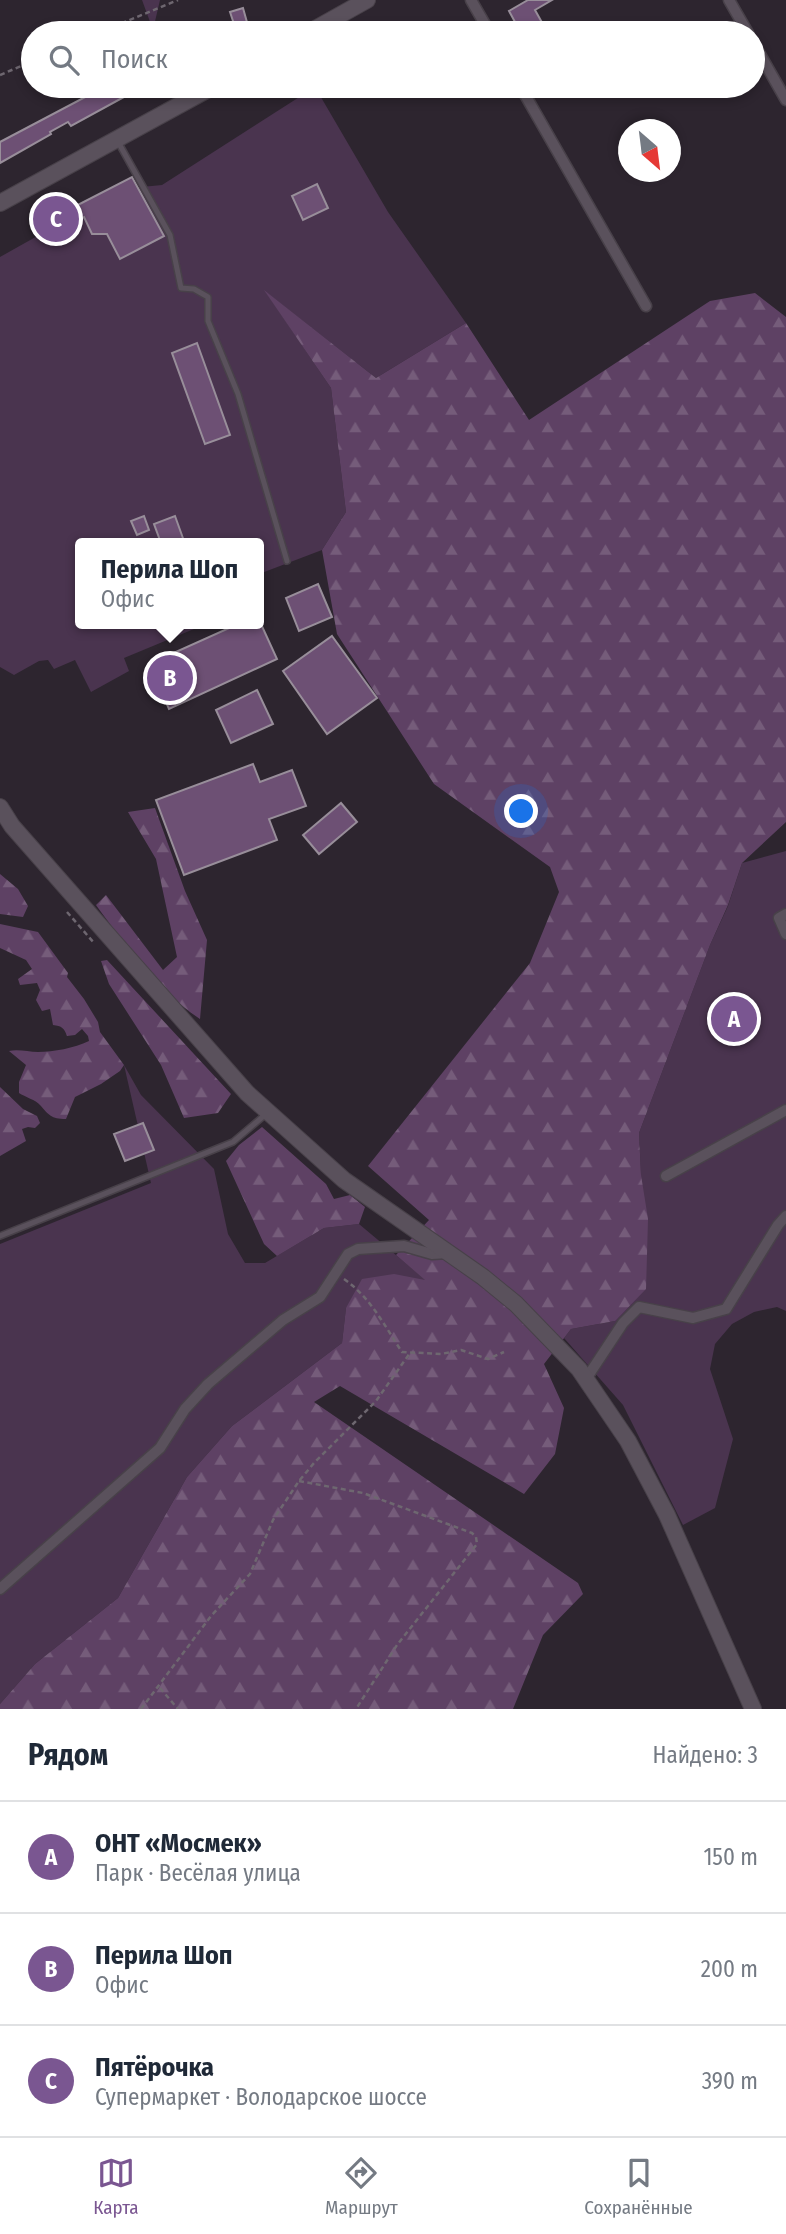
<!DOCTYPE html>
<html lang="ru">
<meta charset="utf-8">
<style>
body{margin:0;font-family:"Fira Sans Condensed",sans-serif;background:#f2f2f3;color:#1f2937}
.compass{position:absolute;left:618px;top:119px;width:63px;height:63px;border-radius:50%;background:#fff;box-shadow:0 4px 10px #0003;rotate:152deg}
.you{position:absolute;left:522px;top:812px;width:24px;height:24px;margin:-18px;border:5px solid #fff;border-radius:50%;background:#1a73e8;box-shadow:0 0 0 10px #1a73e833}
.badge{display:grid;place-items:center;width:46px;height:46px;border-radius:50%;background:#7a5691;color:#fff;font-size:23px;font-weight:700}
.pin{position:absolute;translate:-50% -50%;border:4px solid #fff;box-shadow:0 2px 7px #0006}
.popup{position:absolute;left:75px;top:538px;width:189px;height:91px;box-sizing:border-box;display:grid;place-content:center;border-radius:7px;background:#fff;filter:drop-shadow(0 2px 5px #0005);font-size:23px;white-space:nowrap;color:#747a83}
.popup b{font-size:26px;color:#1f2937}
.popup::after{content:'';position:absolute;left:50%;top:100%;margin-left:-14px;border:14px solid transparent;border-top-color:#fff}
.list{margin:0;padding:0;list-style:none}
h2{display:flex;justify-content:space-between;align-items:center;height:91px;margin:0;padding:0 28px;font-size:30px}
h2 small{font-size:23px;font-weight:400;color:#747a83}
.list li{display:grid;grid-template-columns:46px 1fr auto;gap:21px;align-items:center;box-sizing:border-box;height:112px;padding:0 28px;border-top:2px solid #e0e1e3}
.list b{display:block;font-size:26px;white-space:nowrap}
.list p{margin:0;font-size:23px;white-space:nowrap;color:#747a83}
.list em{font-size:23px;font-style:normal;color:#747a83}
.icon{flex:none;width:38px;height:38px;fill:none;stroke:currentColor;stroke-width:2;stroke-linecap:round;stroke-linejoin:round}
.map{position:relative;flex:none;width:786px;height:1709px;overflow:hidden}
.search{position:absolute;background:#fff;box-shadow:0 4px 10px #0003;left:21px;right:21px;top:21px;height:77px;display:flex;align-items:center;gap:18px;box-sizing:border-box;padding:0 24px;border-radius:38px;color:#747a83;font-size:26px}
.sheet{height:427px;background:#fff}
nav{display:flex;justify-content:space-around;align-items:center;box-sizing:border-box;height:98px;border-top:2px solid #e0e1e3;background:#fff;font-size:19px;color:#747a83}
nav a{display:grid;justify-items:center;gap:4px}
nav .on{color:#7a5691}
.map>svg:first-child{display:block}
</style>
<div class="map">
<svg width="786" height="1709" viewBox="0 0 786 1709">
<defs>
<pattern id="forest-firs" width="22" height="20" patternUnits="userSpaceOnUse" patternTransform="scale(1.75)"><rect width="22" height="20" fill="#5e4164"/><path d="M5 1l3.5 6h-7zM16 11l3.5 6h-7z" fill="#755c7a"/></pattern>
</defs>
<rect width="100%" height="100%" fill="#2d252f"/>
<path fill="#4a344f" d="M142 0H160L153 30Z
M315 87 388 212 466 323 376 378 266 292 331 388 346 512 322 550 259 574V543H81V624H206L124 658 129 671 91 692 75 660 54 669 48 660 39 661 14 675 0 667V257L121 189 162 185Z
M786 851V1311L777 1307 754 1312 732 1324 715 1344 710 1369 733 1439 715 1508 683 1525 623 1405 564 1338 571 1329 615 1321 641 1175 639 1133 710 945 728 906 742 863Z
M124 1065 141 1095 214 1169 228 1234 245 1263H265L324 1228 359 1224 427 1281 346 1308 342 1343 232 1426 187 1477 118 1598 35 1664 0 1704V1244L151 1183Z"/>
<path fill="url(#forest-firs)" d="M264 290 376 378 466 323 529 420 710 301 755 293 786 317V822L742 863 728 905 710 945 639 1133 641 1175 648 1219 646 1289 615 1321 571 1329 544 1364 564 1408 555 1454 524 1494 340 1386 314 1402 578 1583 583 1594 543 1635 513 1709H0V1704L35 1664 118 1598 187 1477 232 1426 342 1343 346 1308 362 1279 394 1274 425 1280 396 1255 429 1220 368 1166 530 963 559 892 550 867 434 784 337 634 322 550 346 512 331 388Z
M155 808 185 891 207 940 200 1019C157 990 126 946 96 905L106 895 163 970 177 957 156 859 128 812Z
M0 874 18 889 28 906 23 917 0 914Z
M0 924 38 932 68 973 67 977 84 999 98 1022 100 1032 124 1065 120 1071 101 1084 75 1097 66 1119C51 1119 49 1115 40 1105 36 1100 25 1097 19 1093V1082L26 1065 9 1051C19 1049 28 1052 38 1052 54 1052 74 1048 89 1041L88 1036 82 1029 75 1035 67 1036C64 1028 62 1026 53 1025L50 1009 42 1011 36 1000 40 990 37 983 20 985 18 979 32 969 26 960 0 948Z
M107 960 231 1094 218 1113 184 1118 161 1065 109 984 101 961Z
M0 1087 23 1109 37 1116 40 1123 35 1128 28 1127 22 1129 26 1141 0 1156Z
M262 1127 326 1184 334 1199 350 1195 365 1207 359 1224 324 1228 277 1256 264 1244 226 1161 239 1145Z"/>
<path fill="#6d5074" stroke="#988e9a" stroke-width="2" d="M528 0H552L535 10 544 26 531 33H521L509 11Z
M243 8 250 33H212L211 30 234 24 230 12Z
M106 86H144L71 126 68 122 50 132 51 134 0 163V142Z
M132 177 164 236 120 259 107 234H92L84 217 45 237 37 222 69 206 70 209Z
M317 184 328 208 303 220 292 196Z
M197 343 230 435 205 444 172 353Z
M144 516 149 530 137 535 131 521Z
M175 516 184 541 161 543 154 524Z
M318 584 332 617 299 631 286 598Z
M238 624H261L277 659 169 709 149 664Z
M332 636 377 698 327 734 283 671Z
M257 690 273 724 231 743 216 710Z
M253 764 260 782 292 770 306 806 269 819 277 840 184 875 156 800Z
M341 803 357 822 319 854 303 835Z
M143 1123 154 1150 125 1161 114 1134Z"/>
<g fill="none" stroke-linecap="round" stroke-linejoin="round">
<g stroke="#484149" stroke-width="8">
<path id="lane" d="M117 140 170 235 181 288 194 289 208 297V321L238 394 287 561
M0 1236 233 1142 266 1114"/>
</g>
<g stroke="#484149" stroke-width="13">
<path id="street" d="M471 0 490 33
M729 0 748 33
M753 42 786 100
M520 86 646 306
M786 914 779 918 786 934
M666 1176 786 1110
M586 1379 623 1323 639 1307 693 1318 726 1309 778 1225 786 1216
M0 1589 160 1448 185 1409 208 1384 283 1320 320 1297 348 1254 358 1249 404 1246 432 1254 448 1253"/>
</g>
<g stroke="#484149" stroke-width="18">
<path id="secondary" d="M308 33 367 0
M0 203 214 86
M0 807 12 826 247 1093 344 1180 483 1277 516 1304 579 1369 628 1441 667 1515 753 1709"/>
</g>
<path stroke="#6e6770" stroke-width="2.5" stroke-dasharray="5 3.5" stroke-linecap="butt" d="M98 33 178 0
M0 75 33 61
M67 912 95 944
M344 1279C371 1298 384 1325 402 1352L441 1354 461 1350 488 1359 504 1352
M299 1481 363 1493 472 1533 476 1537 477 1544 397 1645 356 1709
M160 1688 178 1709
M141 1709 211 1616 250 1574 273 1520 299 1481 314 1463 376 1401 410 1353"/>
<use href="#lane" stroke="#5a515c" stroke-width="5"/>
<use href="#street" stroke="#5a515c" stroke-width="10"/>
<use href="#secondary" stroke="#5a515c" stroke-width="16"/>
</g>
</svg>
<svg class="compass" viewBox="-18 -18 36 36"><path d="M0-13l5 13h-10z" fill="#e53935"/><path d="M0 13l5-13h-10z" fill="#747a83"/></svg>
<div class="you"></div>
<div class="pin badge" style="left:734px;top:1019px">A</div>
<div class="pin badge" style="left:170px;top:678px">B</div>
<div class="popup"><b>Перила Шоп</b>Офис</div>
<div class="pin badge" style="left:56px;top:219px">C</div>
<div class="search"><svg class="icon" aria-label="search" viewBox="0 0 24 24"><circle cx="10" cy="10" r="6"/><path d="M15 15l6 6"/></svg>Поиск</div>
</div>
<section class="sheet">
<h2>Рядом<small>Найдено: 3</small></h2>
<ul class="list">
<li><span class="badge">A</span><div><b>ОНТ «Мосмек»</b><p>Парк · Весёлая улица</p></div><em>150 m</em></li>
<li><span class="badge">B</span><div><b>Перила Шоп</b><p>Офис</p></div><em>200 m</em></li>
<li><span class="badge">C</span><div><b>Пятёрочка</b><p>Супермаркет · Володарское шоссе</p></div><em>390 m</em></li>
</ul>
</section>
<nav>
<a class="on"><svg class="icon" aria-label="map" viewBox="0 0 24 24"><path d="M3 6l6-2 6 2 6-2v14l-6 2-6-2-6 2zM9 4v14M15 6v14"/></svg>Карта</a>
<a><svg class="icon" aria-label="directions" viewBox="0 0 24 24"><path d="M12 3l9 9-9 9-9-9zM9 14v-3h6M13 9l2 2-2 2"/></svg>Маршрут</a>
<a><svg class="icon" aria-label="saved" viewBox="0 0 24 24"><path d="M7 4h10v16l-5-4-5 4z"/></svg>Сохранённые</a>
</nav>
